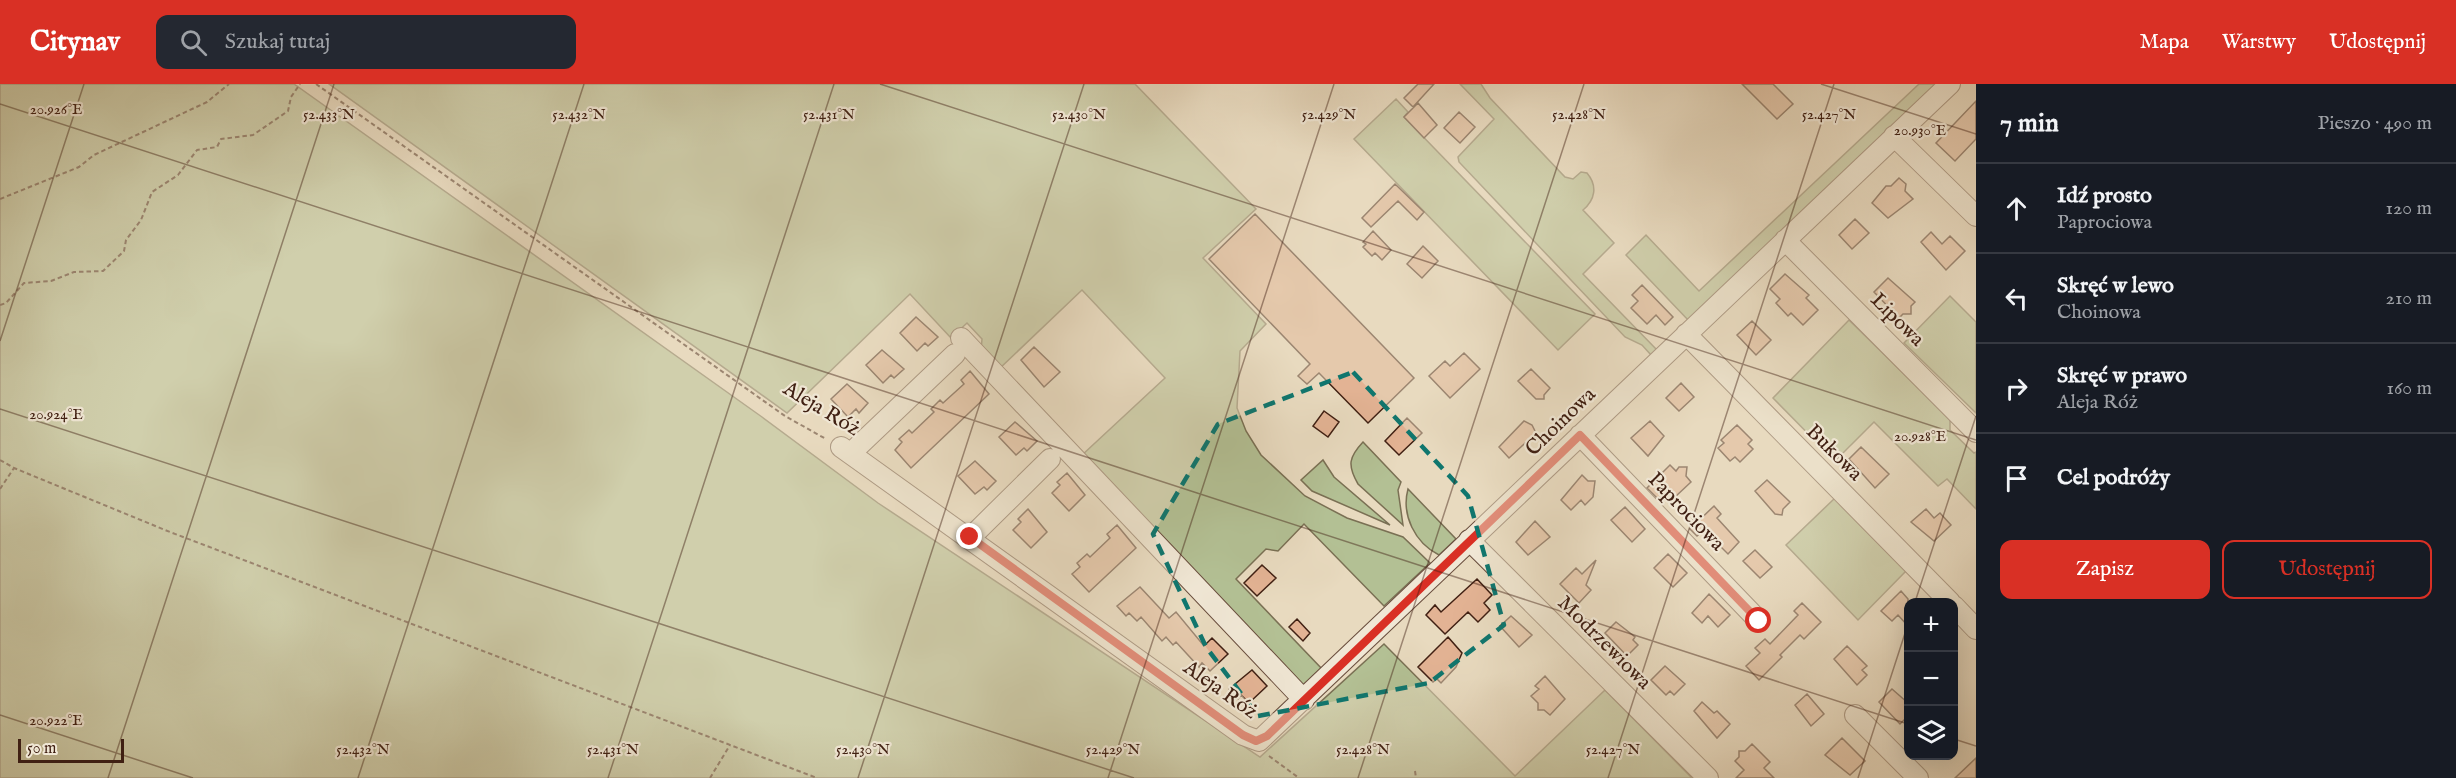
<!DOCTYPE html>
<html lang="pl">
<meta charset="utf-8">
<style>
body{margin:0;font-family:"IM FELL English",serif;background:#242831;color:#f1f3f6}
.controls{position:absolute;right:18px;bottom:18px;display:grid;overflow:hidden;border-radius:12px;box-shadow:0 6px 24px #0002}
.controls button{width:54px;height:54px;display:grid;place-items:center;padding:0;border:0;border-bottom:2px solid #363941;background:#171b24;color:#f1f3f6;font:30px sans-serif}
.scale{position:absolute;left:18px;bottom:15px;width:106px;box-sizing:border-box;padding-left:6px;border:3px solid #402013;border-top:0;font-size:16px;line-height:21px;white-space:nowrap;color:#402013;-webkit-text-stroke:4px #f0e7d5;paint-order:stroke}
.stop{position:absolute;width:18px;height:18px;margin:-14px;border:4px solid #d93025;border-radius:50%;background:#fff}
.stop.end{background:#d93025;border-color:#fff;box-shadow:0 2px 6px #0008}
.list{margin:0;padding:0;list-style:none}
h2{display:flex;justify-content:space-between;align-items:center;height:78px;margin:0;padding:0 24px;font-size:26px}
h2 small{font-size:20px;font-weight:400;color:#9ea1a6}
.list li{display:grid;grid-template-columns:39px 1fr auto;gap:18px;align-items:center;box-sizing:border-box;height:90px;padding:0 24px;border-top:2px solid #363941}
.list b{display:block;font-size:22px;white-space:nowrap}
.list p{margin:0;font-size:20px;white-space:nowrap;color:#9ea1a6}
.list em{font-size:20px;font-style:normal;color:#9ea1a6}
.actions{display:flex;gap:12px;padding:18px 24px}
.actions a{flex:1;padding:14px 0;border:2px solid #d93025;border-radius:12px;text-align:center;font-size:21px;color:#d93025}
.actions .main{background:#d93025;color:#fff}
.icon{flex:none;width:33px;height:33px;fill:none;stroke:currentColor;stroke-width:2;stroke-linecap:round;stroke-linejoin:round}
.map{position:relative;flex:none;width:1976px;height:694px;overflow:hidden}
header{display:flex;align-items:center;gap:36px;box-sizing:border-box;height:84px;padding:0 30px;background:#d93025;color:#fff}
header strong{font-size:28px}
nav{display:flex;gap:33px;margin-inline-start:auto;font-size:21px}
.search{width:420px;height:54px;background:#242831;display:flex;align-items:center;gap:15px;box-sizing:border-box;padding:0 21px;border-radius:12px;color:#9ea1a6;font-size:22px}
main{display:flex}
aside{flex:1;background:#171b24}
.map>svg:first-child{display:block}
</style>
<header>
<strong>Citynav</strong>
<div class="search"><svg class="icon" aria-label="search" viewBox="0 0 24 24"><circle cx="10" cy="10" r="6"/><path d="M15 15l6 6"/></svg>Szukaj tutaj</div>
<nav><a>Mapa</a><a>Warstwy</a><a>Udostępnij</a></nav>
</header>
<main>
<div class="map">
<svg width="1976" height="694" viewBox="0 0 1976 694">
<rect width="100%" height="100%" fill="#e8dabf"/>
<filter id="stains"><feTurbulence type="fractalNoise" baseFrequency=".00333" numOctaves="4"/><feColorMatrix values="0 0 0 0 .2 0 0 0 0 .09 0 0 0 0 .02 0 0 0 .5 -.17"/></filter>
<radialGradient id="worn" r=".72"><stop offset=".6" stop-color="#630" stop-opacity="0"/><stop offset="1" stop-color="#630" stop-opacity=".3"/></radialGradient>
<path fill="#b3c094" stroke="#7a7054" stroke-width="1.5" d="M0 0H294L762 333 878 419 1260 673 1384 560 1515 692 1605 606 1692 694H0Z
M329 0H1135L1256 125 1203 174 1266 240 1240 267 1237 324 1246 347 1261 371 1305 412 1347 434 1403 453 1430 479 1384 522 1304 440 1278 467 1266 465 1236 495 1323 586 1303 606 1081 372 1165 294 1082 206 998 286 981 267 982 255 967 239 951 254 910 210 787 329Z
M1460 0H1481L1490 14 1565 93 1573 95 1581 88 1587 89C1598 102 1595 116 1583 126L1614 159 1583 190 1657 266 1652 272 1642 261 1625 253 1459 78 1458 73 1494 35Z
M1919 0H1941L1689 237 1626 171 1646 151 1699 207Z
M1396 15 1408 28 1404 33 1595 230 1558 266 1354 55Z
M1950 212 1976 238V329L1904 259Z
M1849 236 1950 335V346L1974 369 1976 368V425L1947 395 1938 402 1874 338 1835 377 1773 314Z
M1363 358 1401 398 1398 406 1403 441 1358 400C1347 381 1349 373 1363 358Z
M1323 376 1334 393 1390 441 1312 407 1301 396Z
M1408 405 1456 455 1439 471C1415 459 1401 431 1408 405Z
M1835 414 1906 487 1858 536 1786 461Z"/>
<path fill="#e3b394" stroke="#402013" stroke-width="1.5" d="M1418 0H1434L1413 23 1404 14Z
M1742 0H1773L1793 20 1777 35Z
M1976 17V55L1955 77 1936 59Z
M1418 19 1437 41 1424 54 1404 33Z
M1459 28 1475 43 1460 59 1444 44Z
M1899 94 1906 100 1905 107 1913 115 1888 134 1872 119 1886 102H1891Z
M1395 100 1424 128 1417 136 1398 117 1371 143 1362 134Z
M1255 130 1414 294 1368 339 1319 289 1307 300 1298 292 1310 280 1209 175Z
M1855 135 1869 149 1852 165 1839 151Z
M1373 147 1391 166 1382 176 1375 169 1372 172 1363 163 1366 160 1363 158Z
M1931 148 1942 160 1950 152 1965 167 1946 186 1921 158Z
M1423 162 1438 177 1422 194 1407 180Z
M1785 190 1809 211 1806 214 1818 226 1803 241 1791 229 1788 232 1776 219 1780 215 1770 205Z
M1888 194 1915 218 1911 222V230H1903L1899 234 1874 208Z
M1642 201 1673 233 1665 241 1656 231 1647 240 1631 224 1638 217 1632 211Z
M916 233 938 253 928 262 925 259 917 267 900 249Z
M1752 237 1771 256 1756 271 1737 251Z
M1034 263 1060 288 1044 303 1021 276Z
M882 266 904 285 894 294 891 291 883 299 866 281Z
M1464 269 1480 285 1450 314 1429 292 1445 277 1450 282Z
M1531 285 1550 304 1544 311V315H1536L1518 297Z
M970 287 989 310 911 384 895 366 902 358 899 355 909 346 912 349 934 328 931 325 940 316 943 319 964 300 961 296Z
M1681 299 1694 313 1679 327 1666 314Z
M847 300 868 319 859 329 856 325 848 333 831 315Z
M1324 327 1339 338 1328 353 1313 342Z
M1407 334 1422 349 1399 371 1385 357Z
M1524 337 1532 341 1536 349 1509 374 1499 363Z
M1650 337 1664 352 1648 372 1631 354Z
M1015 338 1037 357 1027 367 1024 364 1016 371 999 353Z
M1737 341 1752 356 1748 360 1753 365 1740 378 1735 373 1730 377 1718 364 1724 359 1721 356Z
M1861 363 1889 390 1875 404 1849 375Z
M975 377 996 397 987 406 984 403 975 410 958 392Z
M1670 381 1676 387 1679 383H1687L1686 392 1691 398 1675 413 1668 406 1658 415 1647 404Z
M1067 389 1085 411 1069 427 1052 409 1060 401 1057 398Z
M1582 391 1588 397H1595L1593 413 1585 421 1581 416 1571 426 1561 416Z
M1767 396 1790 418 1783 425 1782 431 1775 430 1755 407Z
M1714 422 1721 430 1717 434 1739 458 1728 470 1704 446 1697 452 1690 445Z
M1625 423 1645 445 1632 458 1611 436Z
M1028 425 1047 448 1031 464 1013 446 1021 438 1018 435Z
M1926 425 1934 434 1940 429 1951 441 1934 457 1911 438Z
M1535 437 1550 453 1528 471 1516 458Z
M1117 441 1136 464 1089 508 1072 490 1080 483 1077 479 1087 470 1090 473 1110 454 1107 450Z
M1755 466 1772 483 1760 494 1743 477Z
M1668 470 1687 489 1673 503 1654 484Z
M1596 476 1586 501 1591 506 1579 519 1560 500 1576 484 1582 490Z
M1262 481 1276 494 1257 512 1244 499Z
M1477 495 1492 511 1484 519 1490 526 1478 538 1468 528 1445 550 1426 531 1435 521 1441 528Z
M1140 503 1169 534 1176 528 1204 562 1212 554 1228 570 1210 587 1202 579 1199 583 1176 558 1173 561 1166 553 1162 557 1141 533 1137 537 1129 529 1126 532 1117 522Z
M1901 507 1908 515V542L1898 531 1892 537 1881 527Z
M1709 510 1730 531 1718 543 1708 532 1702 539 1692 529Z
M1802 519 1821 538 1804 555 1800 551 1780 571 1782 573 1759 596 1746 582 1760 569 1755 564 1765 555 1770 560 1798 531 1794 527Z
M1511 532 1532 551 1519 563 1500 542Z
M1297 535 1310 549 1303 557 1289 543Z
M1616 538 1635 553 1633 556 1638 561 1627 572 1605 549Z
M1592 542 1600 549 1592 557 1584 549Z
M1448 553 1462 569 1456 583 1441 599 1437 595 1433 598 1418 583Z
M1847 562 1867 582 1862 586 1867 591 1857 601 1834 575Z
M1665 582 1685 600 1674 611 1670 607 1666 611 1651 596Z
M1252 586 1267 602 1249 619 1241 611 1238 615 1229 605Z
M1545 592 1565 615 1550 631 1544 626H1538V619L1531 612 1539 605 1535 602Z
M1892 605 1908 619V632L1900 640 1879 618Z
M1807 610 1824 630 1811 642 1795 621Z
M1702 618 1714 629 1717 627 1730 640 1717 654 1694 627Z
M1842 654 1865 677 1850 691 1825 671Z
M1752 660 1770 678 1764 684 1774 694H1736L1744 686 1735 677 1739 673V667H1745Z
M1976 674V694H1955Z"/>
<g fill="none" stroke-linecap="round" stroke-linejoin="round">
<g stroke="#6a4e3e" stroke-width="22">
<path id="minor" d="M1894 52 1976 132
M1785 156 1976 348
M1686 250 1950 518
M961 254 1304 616
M1580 351 1759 537
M841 363 1243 651 1259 657 1950 0
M851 369 955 270
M970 454 1050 375
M1469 456 1708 694
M1954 522 1976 545
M1855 631 1918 694"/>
</g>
<path stroke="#402013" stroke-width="2" stroke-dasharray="4.5 3" stroke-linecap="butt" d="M316 0 785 332 826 355
M0 115 79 83 94 71 207 18 229 0
M0 221 6 219 24 199 51 197 74 188 103 187 124 167 126 156 141 136 152 108 178 91 197 66 217 63 221 55 253 51 288 27 291 13 300 0
M0 376 14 384 170 448 817 694
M0 405 14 384
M1269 672 1299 694
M1415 687 1416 694
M710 694 730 661"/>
<use href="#minor" stroke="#f0e7d5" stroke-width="20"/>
</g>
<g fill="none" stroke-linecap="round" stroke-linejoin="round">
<path stroke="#d93025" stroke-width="8" d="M970 453 1243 651 1256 657 1267 652 1580 351 1759 537"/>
</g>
<path d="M0 0H1976V694H0ZM1353 288 1468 412 1504 541 1429 599 1258 632 1206 563 1153 450 1218 340Z" fill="#e8dabf" fill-opacity=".55" fill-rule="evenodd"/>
<path fill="none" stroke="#0f766e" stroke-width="4.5" stroke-dasharray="12 8" stroke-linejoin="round" d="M1353 288 1468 412 1504 541 1429 599 1258 632 1206 563 1153 450 1218 340Z"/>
<path fill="none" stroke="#402013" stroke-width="1.5" stroke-opacity="0.45" d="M880 0 1976 356M1821 0 1976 50M0 20 1908 640M0 257 84 0M0 325 1134 694M1915 518 1976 332M0 631 193 694M1954 655 1976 662M108 694 334 0M358 694 584 0M608 694 834 0M858 694 1084 0M1108 694 1334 0M1358 694 1584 0M1608 694 1834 0M1858 694 1908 540"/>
<g text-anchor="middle" stroke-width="4.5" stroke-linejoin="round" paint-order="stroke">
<g font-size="21" fill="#402013" stroke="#f0e7d5">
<text transform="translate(1898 235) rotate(45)" y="7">Lipowa</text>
<text transform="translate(822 324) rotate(31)" y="7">Aleja Róż</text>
<text transform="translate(1560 337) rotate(-44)" y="7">Choinowa</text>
<text transform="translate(1835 368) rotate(45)" y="7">Bukowa</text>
<text transform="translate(1687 427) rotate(46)" y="7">Paprociowa</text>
<text transform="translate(1605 558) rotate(45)" y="7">Modrzewiowa</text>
<text transform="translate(1221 605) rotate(35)" y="7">Aleja Róż</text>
</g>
</g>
<g font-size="15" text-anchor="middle" fill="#402013" stroke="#f0e7d5" stroke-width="4.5" stroke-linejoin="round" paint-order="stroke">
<text x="56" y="30">20.926°E</text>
<text x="329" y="35">52.433°N</text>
<text x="579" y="35">52.432°N</text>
<text x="829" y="35">52.431°N</text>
<text x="1079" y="35">52.430°N</text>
<text x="1329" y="35">52.429°N</text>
<text x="1579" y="35">52.428°N</text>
<text x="1829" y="35">52.427°N</text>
<text x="1920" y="51">20.930°E</text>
<text x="56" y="335">20.924°E</text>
<text x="1920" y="357">20.928°E</text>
<text x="56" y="641">20.922°E</text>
<text x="363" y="670">52.432°N</text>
<text x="613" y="670">52.431°N</text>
<text x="863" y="670">52.430°N</text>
<text x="1113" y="670">52.429°N</text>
<text x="1363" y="670">52.428°N</text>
<text x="1613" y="670">52.427°N</text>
</g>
<rect width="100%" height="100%" filter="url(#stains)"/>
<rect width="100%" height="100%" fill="url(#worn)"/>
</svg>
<div class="controls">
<button>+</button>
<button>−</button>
<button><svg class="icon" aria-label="layers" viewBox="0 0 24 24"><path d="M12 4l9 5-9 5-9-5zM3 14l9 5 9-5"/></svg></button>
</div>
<div class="scale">50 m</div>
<div class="stop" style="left:1759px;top:537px"></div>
<div class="stop end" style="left:970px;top:453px"></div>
</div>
<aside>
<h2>7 min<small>Pieszo · 490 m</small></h2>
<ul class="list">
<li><svg class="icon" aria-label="ahead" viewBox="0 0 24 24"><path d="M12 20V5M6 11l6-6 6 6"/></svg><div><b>Idź prosto</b><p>Paprociowa</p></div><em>120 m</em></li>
<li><svg class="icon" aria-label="left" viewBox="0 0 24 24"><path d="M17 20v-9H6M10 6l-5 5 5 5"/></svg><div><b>Skręć w lewo</b><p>Choinowa</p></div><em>210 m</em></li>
<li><svg class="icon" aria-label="right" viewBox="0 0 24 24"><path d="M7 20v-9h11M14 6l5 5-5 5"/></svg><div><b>Skręć w prawo</b><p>Aleja Róż</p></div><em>160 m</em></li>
<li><svg class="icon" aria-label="arrive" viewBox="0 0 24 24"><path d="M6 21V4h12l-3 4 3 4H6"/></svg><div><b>Cel podróży</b></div></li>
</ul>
<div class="actions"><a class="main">Zapisz</a><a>Udostępnij</a></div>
</aside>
</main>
